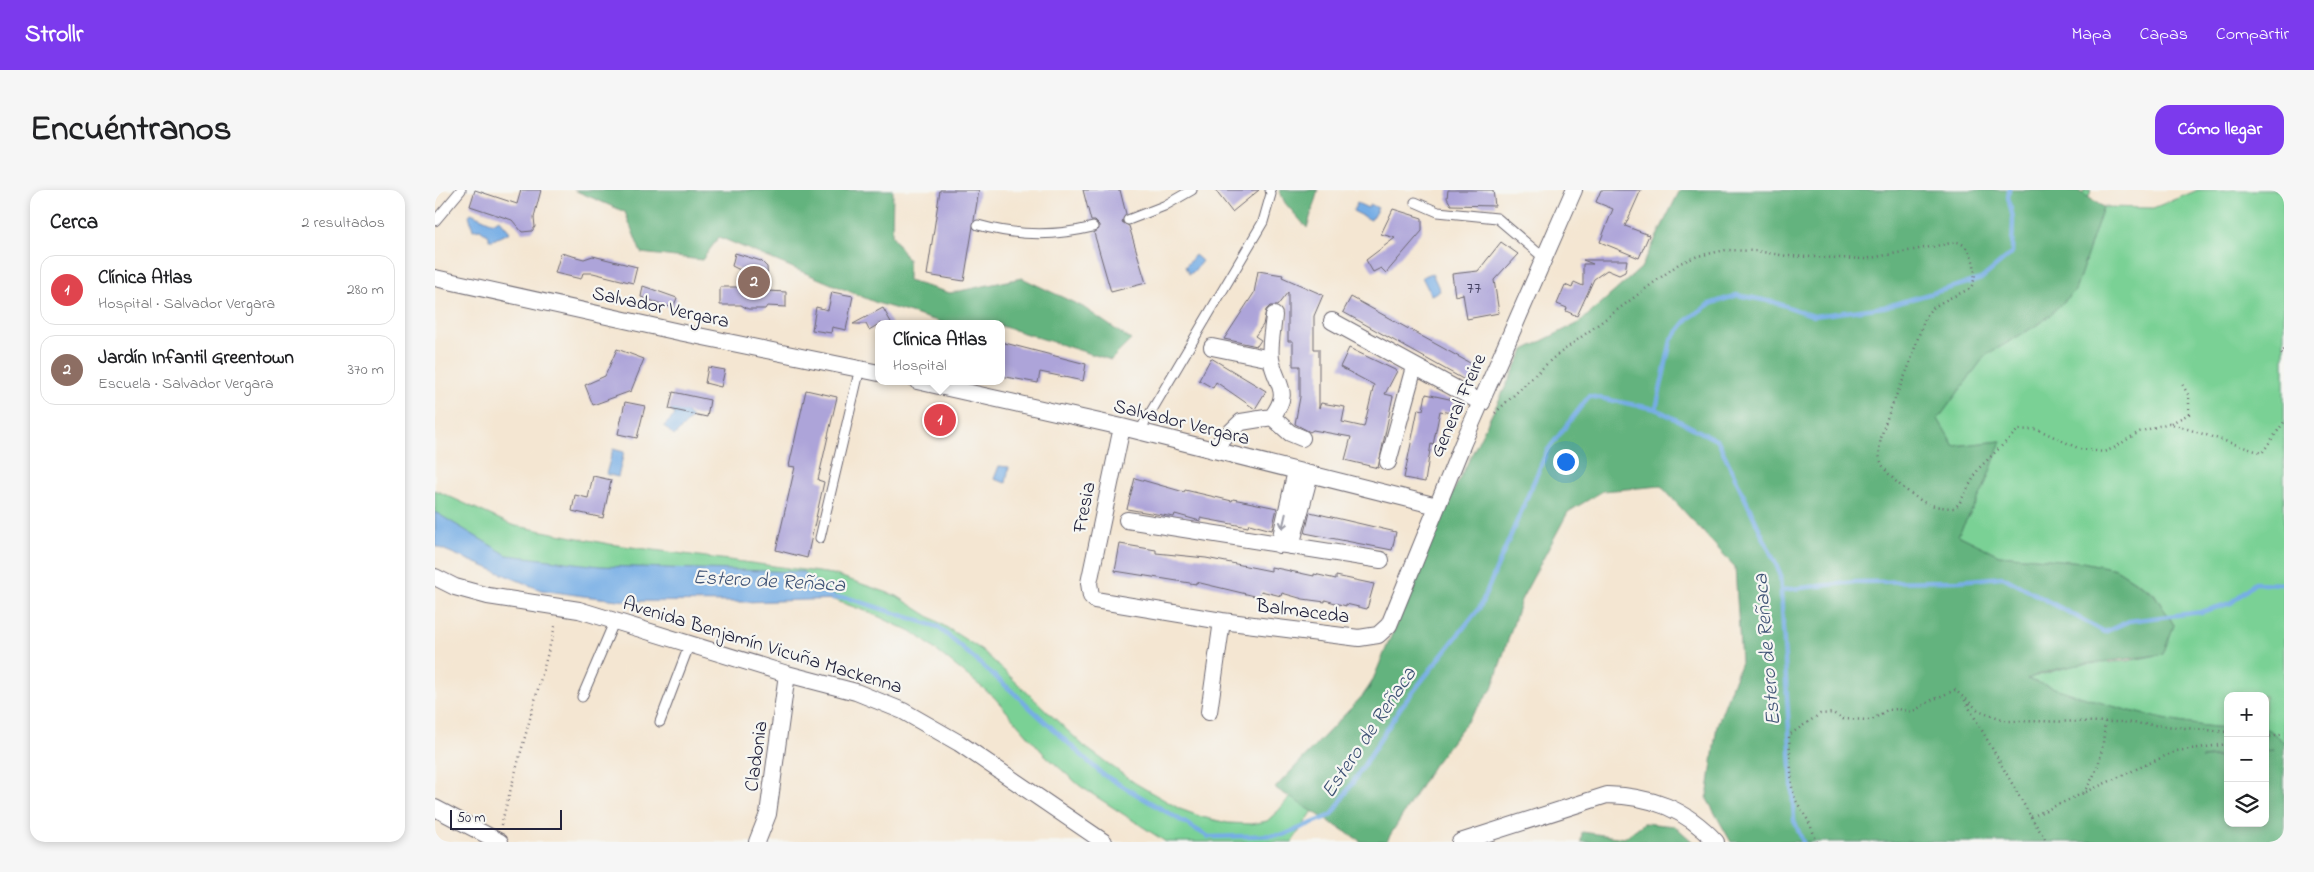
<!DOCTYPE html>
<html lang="es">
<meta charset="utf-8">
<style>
body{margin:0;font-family:"Indie Flower",sans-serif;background:#f6f6f6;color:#202124}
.controls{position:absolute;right:15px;bottom:15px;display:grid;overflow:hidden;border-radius:10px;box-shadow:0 2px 8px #0003}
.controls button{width:45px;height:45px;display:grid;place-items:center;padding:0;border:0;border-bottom:1px solid #e0e0e0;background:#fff;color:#202124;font:25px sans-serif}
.scale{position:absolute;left:15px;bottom:12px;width:112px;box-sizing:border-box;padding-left:5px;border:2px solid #22223b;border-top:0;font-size:14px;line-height:18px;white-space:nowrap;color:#22223b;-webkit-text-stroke:4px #f6f6f2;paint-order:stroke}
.you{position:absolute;left:1130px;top:271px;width:18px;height:18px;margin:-12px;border:4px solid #fff;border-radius:50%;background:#1a73e8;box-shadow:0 0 0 8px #1a73e833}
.badge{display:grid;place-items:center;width:32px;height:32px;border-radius:50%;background:#7c3aed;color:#fff;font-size:16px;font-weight:700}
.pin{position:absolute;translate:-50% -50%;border:2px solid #fff;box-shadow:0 1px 5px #0006}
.popup{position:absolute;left:440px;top:130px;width:130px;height:65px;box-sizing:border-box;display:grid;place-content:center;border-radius:10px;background:#fff;filter:drop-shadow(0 1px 4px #0005);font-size:16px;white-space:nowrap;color:#757577}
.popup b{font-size:19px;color:#202124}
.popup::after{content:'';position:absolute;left:50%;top:100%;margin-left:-10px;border:10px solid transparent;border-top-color:#fff}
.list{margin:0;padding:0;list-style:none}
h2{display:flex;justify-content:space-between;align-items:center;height:65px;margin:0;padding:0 20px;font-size:21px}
h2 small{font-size:16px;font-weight:400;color:#757577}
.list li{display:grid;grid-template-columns:32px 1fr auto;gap:15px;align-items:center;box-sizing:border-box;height:70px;margin:0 10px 10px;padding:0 10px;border:1px solid #e0e0e0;border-radius:15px}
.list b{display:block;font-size:19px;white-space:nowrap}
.list p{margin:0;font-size:16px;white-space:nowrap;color:#757577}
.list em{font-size:16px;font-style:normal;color:#757577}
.icon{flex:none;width:28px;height:28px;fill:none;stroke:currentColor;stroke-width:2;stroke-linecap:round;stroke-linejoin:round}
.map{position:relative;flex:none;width:1849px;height:652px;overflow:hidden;border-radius:15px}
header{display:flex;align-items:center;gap:30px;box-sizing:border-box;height:70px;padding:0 25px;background:#7c3aed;color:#fff}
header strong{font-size:24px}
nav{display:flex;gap:28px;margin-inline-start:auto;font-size:18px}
.intro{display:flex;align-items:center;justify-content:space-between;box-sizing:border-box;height:120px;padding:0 30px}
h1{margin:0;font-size:35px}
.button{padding:12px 22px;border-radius:15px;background:#7c3aed;color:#fff;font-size:18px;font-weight:700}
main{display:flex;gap:30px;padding:0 30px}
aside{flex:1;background:#fff;border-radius:15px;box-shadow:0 2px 8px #0003}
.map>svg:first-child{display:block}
</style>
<header>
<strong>Strollr</strong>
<nav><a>Mapa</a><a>Capas</a><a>Compartir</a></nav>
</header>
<div class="intro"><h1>Encuéntranos</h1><a class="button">Cómo llegar</a></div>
<main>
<aside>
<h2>Cerca<small>2 resultados</small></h2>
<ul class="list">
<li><span class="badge" style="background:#e0444e">1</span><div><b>Clínica Atlas</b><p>Hospital · Salvador Vergara</p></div><em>280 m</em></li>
<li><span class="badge" style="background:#8d6e63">2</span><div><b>Jardín Infantil Greentown</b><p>Escuela · Salvador Vergara</p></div><em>370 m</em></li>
</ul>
</aside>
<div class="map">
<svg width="1849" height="652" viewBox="0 0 1849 652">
<rect width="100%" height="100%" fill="#f6f6f2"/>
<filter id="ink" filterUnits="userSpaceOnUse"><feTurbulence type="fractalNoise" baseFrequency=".02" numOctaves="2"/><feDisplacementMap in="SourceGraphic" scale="10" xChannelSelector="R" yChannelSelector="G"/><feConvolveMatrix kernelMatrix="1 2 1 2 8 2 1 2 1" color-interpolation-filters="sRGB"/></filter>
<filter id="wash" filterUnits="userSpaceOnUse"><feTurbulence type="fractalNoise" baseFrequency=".0096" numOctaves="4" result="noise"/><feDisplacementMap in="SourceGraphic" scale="20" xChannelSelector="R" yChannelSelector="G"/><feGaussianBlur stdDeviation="1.12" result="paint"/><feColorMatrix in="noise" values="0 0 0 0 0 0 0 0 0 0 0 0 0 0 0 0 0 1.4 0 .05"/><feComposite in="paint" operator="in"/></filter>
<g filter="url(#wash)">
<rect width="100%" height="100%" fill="#f4e6d2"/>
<path fill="#7ad195" stroke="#4e7a68" d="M1649 0H1656L1651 16 1620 54 1608 62 1572 75 1511 108 1492 126 1471 150 1426 237 1376 277 1335 324 1343 352 1347 382H1361L1382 386 1423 401 1447 395 1499 391 1518 387C1549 403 1566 396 1596 404 1603 406 1610 411 1617 412 1654 419 1691 417 1728 418L1719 403 1681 379 1647 372 1564 365 1523 345 1548 300 1566 251 1519 256 1503 229 1550 166 1607 132 1640 101 1668 17 1718 18 1763 0H1849V553L1835 540 1830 539V506H1793V538C1723 534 1657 510 1591 489L1640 475 1692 471 1728 464 1739 435 1732 423 1696 420H1644L1612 416 1590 409 1549 403 1515 392 1459 397 1420 404 1381 390 1348 388 1350 398 1339 442 1344 558 1355 582 1376 652H1361L1344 589 1332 557 1328 436 1334 394 1330 364 1321 330 1307 303 1280 231 1270 220 1245 199 1229 191 1204 189 1174 193 1171 199 1123 236 1083 305 1069 366 1043 411 985 475 928 547 857 652H731L645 596 609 564 559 507 482 445 436 423 399 410 357 401 273 397 209 387 134 389 55 375 0 349V300L77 335 174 354 398 384 462 406 547 460 650 557 700 593 745 619 767 627 793 633 817 634 832 631 844 620 874 584 950 473 1010 423 1031 395 1040 364 1052 305 1077 256 1127 197 1165 168 1183 163 1210 162 1232 165 1248 177 1289 223 1316 293 1332 317 1356 289 1423 232 1445 193 1464 147 1508 102 1567 72 1617 51 1643 20Z"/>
<path fill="#63b37e" stroke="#426a5c" d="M139 0H458L457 45 473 70V91L515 103 587 88 648 117 696 150 676 170 566 136V134L509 133 442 113 284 47 267 70 206 63 190 22Z
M844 0H883L872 38 850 13Z
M1245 0H1642L1668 17 1640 101 1607 132 1550 166 1503 229 1519 256 1566 251 1548 300 1523 345 1564 365 1647 372 1681 379 1719 404 1739 435 1728 464C1683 472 1634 471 1592 489 1657 510 1724 534 1793 538V565L1767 568 1793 567V633H1830V562L1838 560 1830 561V539L1835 540 1849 553V652H1296L1272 609 1282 535 1306 472 1300 377 1226 296 1168 301 1133 322 1086 410 1057 499 998 576 951 652H927L840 598 934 499 1010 318 1089 160 1145 132 1206 78Z
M1209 633 1240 636 1258 652H1146L1147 642 1189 648Z"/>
<path fill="#76ade5" stroke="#4c6890" d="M922 13 933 18 935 14 943 18 936 30 918 21Z
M36 23 58 33 64 29 75 42 58 50H54V46L45 39 38 40 34 25Z
M760 65 767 71 758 82 754 84 750 77Z
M997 83 1005 101 996 105 987 87Z
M242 213 257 228 239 246 229 236 240 225 235 220Z
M178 259 189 262 183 287 171 284Z
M564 276 574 277 571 293 559 289Z
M0 322 72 365 165 376 368 382 405 409 308 412 192 411 148 406 106 400 0 356Z"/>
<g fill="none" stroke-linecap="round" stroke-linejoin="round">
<path stroke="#76ade5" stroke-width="4.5" d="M1221 219 1236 150 1253 129 1275 114 1302 105 1339 112 1379 126 1449 117 1546 89 1577 63 1578 28 1573 7 1574 0
M1347 400 1420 392 1523 391 1568 387 1670 442 1694 431 1766 422 1796 413 1820 393 1849 394
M398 408H413L503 437 579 503 667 584 774 647 848 645 897 625 966 517 1045 417 1112 261 1154 206 1221 219 1283 251 1345 383 1359 630 1368 652"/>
</g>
<g id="blocks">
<path fill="#ada4d9" d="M40 0 82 14 86 0H106L99 27 100 37 97 41 87 42 77 30 35 16Z
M505 0H544L529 91 492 85Z
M648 0H685L691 24 687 32 694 36 711 93 676 102 659 43 664 39V35L660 31H656Z
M780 0H824L797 22Z
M1013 0H1058L1060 16 1016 15 1012 8Z
M1166 0H1206L1190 36 1214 45 1204 68 1165 52 1178 19 1161 12Z
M958 19 987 28V41L951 83 946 78 938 82 931 70 960 48 946 44Z
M1066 52 1083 64 1059 90 1064 123 1032 129 1028 104 1020 106 1017 84 1043 81Z
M126 63 149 69 158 66 202 77 198 93 158 83H148L146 89 120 83Z
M300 63 326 71 332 77 333 94 297 76Z
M1148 70H1192L1190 82 1184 85 1172 80 1159 89 1142 126 1131 121 1132 118 1122 114 1130 95 1137 98 1139 92 1148 96V74H1158Z
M823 81 848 85 847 87 888 105 879 126V159H884V218L886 213 910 217 907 232 929 237 939 195 905 177 914 158 962 181 950 204 958 206 943 278 910 270 916 247 878 240 875 242 860 234 865 207V176H858V151H853V102L842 116H835L831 120 828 135 820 146 826 150 822 156 789 149 819 103Z
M208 96 242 108 238 118 206 107Z
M285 97H333V101L351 102V117L332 116 330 119H313L306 115H285Z
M397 102 418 106 411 140 397 137 396 143 377 140 381 117 393 120Z
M916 107 1044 178 1035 193 908 122Z
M448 118 457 134H444L434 140 431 134H418Z
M566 152 651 174 648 191 605 182 603 193 566 186Z
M182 159 209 169 196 201 158 215 150 195 170 186Z
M776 168 831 201 820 219 781 192 778 198 764 190Z
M273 177 290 180 286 197 270 193Z
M371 200 402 207 383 290 389 292 372 368 341 360 360 277 354 276Z
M238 202 275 210 272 227 234 219Z
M991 204 1019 210 1016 223 1005 221 998 255 996 254 990 292 969 288 983 219 988 220Z
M190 212 210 216 202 248 183 244Z
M158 286 176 290 168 328 137 321 140 305 153 308Z
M700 288 749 302 750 300 797 311 798 309 842 318 837 340 814 334 813 337 765 328V331L740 324 739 327 692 319Z
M875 322 961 342 957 360 870 343Z
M685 354 721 360V363L771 368 836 381V377L879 386V384L901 389V386L939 394 932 419 911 414V416L890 410V412L868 409 847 403 846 406 826 401 824 407 761 392V394L680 381Z"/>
</g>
</g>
<g filter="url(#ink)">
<use href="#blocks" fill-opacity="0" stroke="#6c6770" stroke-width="1"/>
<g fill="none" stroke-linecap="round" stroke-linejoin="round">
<g stroke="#6c6770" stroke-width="11">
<path id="lane" d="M980 12 1003 22 1062 28 1109 68
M693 30 729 16 757 0
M0 31 26 0
M543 35C582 46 618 47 658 37
M704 242 828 32 836 4 835 0
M385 348 425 178
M147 507 180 430
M225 532 255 453"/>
</g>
<g stroke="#6c6770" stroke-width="18">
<path id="street" d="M0 88 244 142 444 183
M897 131 1047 213
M777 157 836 169
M482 191 687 237 1002 316
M837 227 855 243 867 248
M687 237 654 393 656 406 660 410 787 431 924 448 943 445 954 435 1028 253 1139 0
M777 260 806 232 837 227C857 200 841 196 836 169 834 155 838 139 839 125
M953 272 979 177
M692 330 946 370
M844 355 861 281
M856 356 875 284
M0 387 20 397 53 406 144 420 352 484 421 502 468 521 524 553 669 652
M774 522 787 431
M0 618 65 652
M322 652 333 624 352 484
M1025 652 1172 605C1216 606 1251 619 1281 652"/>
</g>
<path stroke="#6c6770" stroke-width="2.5" stroke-dasharray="1 4" stroke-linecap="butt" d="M1849 160 1846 163 1849 167
M1060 223 1117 169 1245 73 1263 66 1291 60 1321 61 1352 66 1430 69 1522 52C1537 55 1545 84 1536 97 1533 102 1505 109 1494 122 1487 130 1478 166 1473 178 1465 199 1437 252 1446 272 1450 282 1462 293 1471 300 1490 314 1494 317 1519 318L1524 314 1544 278 1583 240 1602 239 1645 259 1669 262 1679 258 1704 242 1734 233 1827 263 1849 232
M1736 233 1754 224V206L1747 194
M1531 509 1543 520 1572 531 1687 532 1793 542
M1830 546H1836
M1830 548 1849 544
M1648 603C1665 580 1668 560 1670 532
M1596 627 1612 652
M66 635 121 433
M1382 652 1374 632 1360 609 1357 597 1354 545 1385 524 1398 523 1408 529 1437 530 1452 520 1463 519 1477 522 1497 510 1520 500 1528 507 1596 627 1741 561 1793 554"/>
<use href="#lane" stroke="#fff" stroke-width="9"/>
<use href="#street" stroke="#fff" stroke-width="16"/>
</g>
<defs><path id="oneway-shaft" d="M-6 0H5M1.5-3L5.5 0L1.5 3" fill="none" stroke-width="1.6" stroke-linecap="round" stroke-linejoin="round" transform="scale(1.25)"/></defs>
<use stroke="#9c9ca7" href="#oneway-shaft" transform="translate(849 331) rotate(103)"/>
</g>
<g text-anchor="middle" stroke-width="4.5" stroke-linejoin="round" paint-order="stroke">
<g font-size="18" fill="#454262">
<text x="1039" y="103">77</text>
</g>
<g font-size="20" fill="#22223b" stroke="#f6f6f2">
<text transform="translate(226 116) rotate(12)" y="7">Salvador Vergara</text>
<text transform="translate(1022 215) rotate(-66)" y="7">General Freire</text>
<text transform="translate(747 231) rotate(14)" y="7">Salvador Vergara</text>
<text transform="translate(648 317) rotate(-79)" y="7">Fresia</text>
<text transform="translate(868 420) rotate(7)" y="7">Balmaceda</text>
<text transform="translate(328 454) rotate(17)" y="7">Avenida Benjamín Vicuña Mackenna</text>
<text transform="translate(320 566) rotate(-82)" y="7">Cladonia</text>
</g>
<g font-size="21" font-style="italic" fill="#3f5376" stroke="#f6f6f2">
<text transform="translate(334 390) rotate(3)" y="7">Estero de Reñaca</text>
<text transform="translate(1331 460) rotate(-95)" y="7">Estero de Reñaca</text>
<text transform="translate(933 542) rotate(-56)" y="7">Estero de Reñaca</text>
</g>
</g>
</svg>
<div class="controls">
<button>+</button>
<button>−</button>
<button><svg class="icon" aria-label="layers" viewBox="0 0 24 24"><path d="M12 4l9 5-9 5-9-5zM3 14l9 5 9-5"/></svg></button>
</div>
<div class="scale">50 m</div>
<div class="you"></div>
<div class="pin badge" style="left:505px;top:230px;background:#e0444e">1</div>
<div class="popup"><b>Clínica Atlas</b>Hospital</div>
<div class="pin badge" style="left:319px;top:92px;background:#8d6e63">2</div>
</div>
</main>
